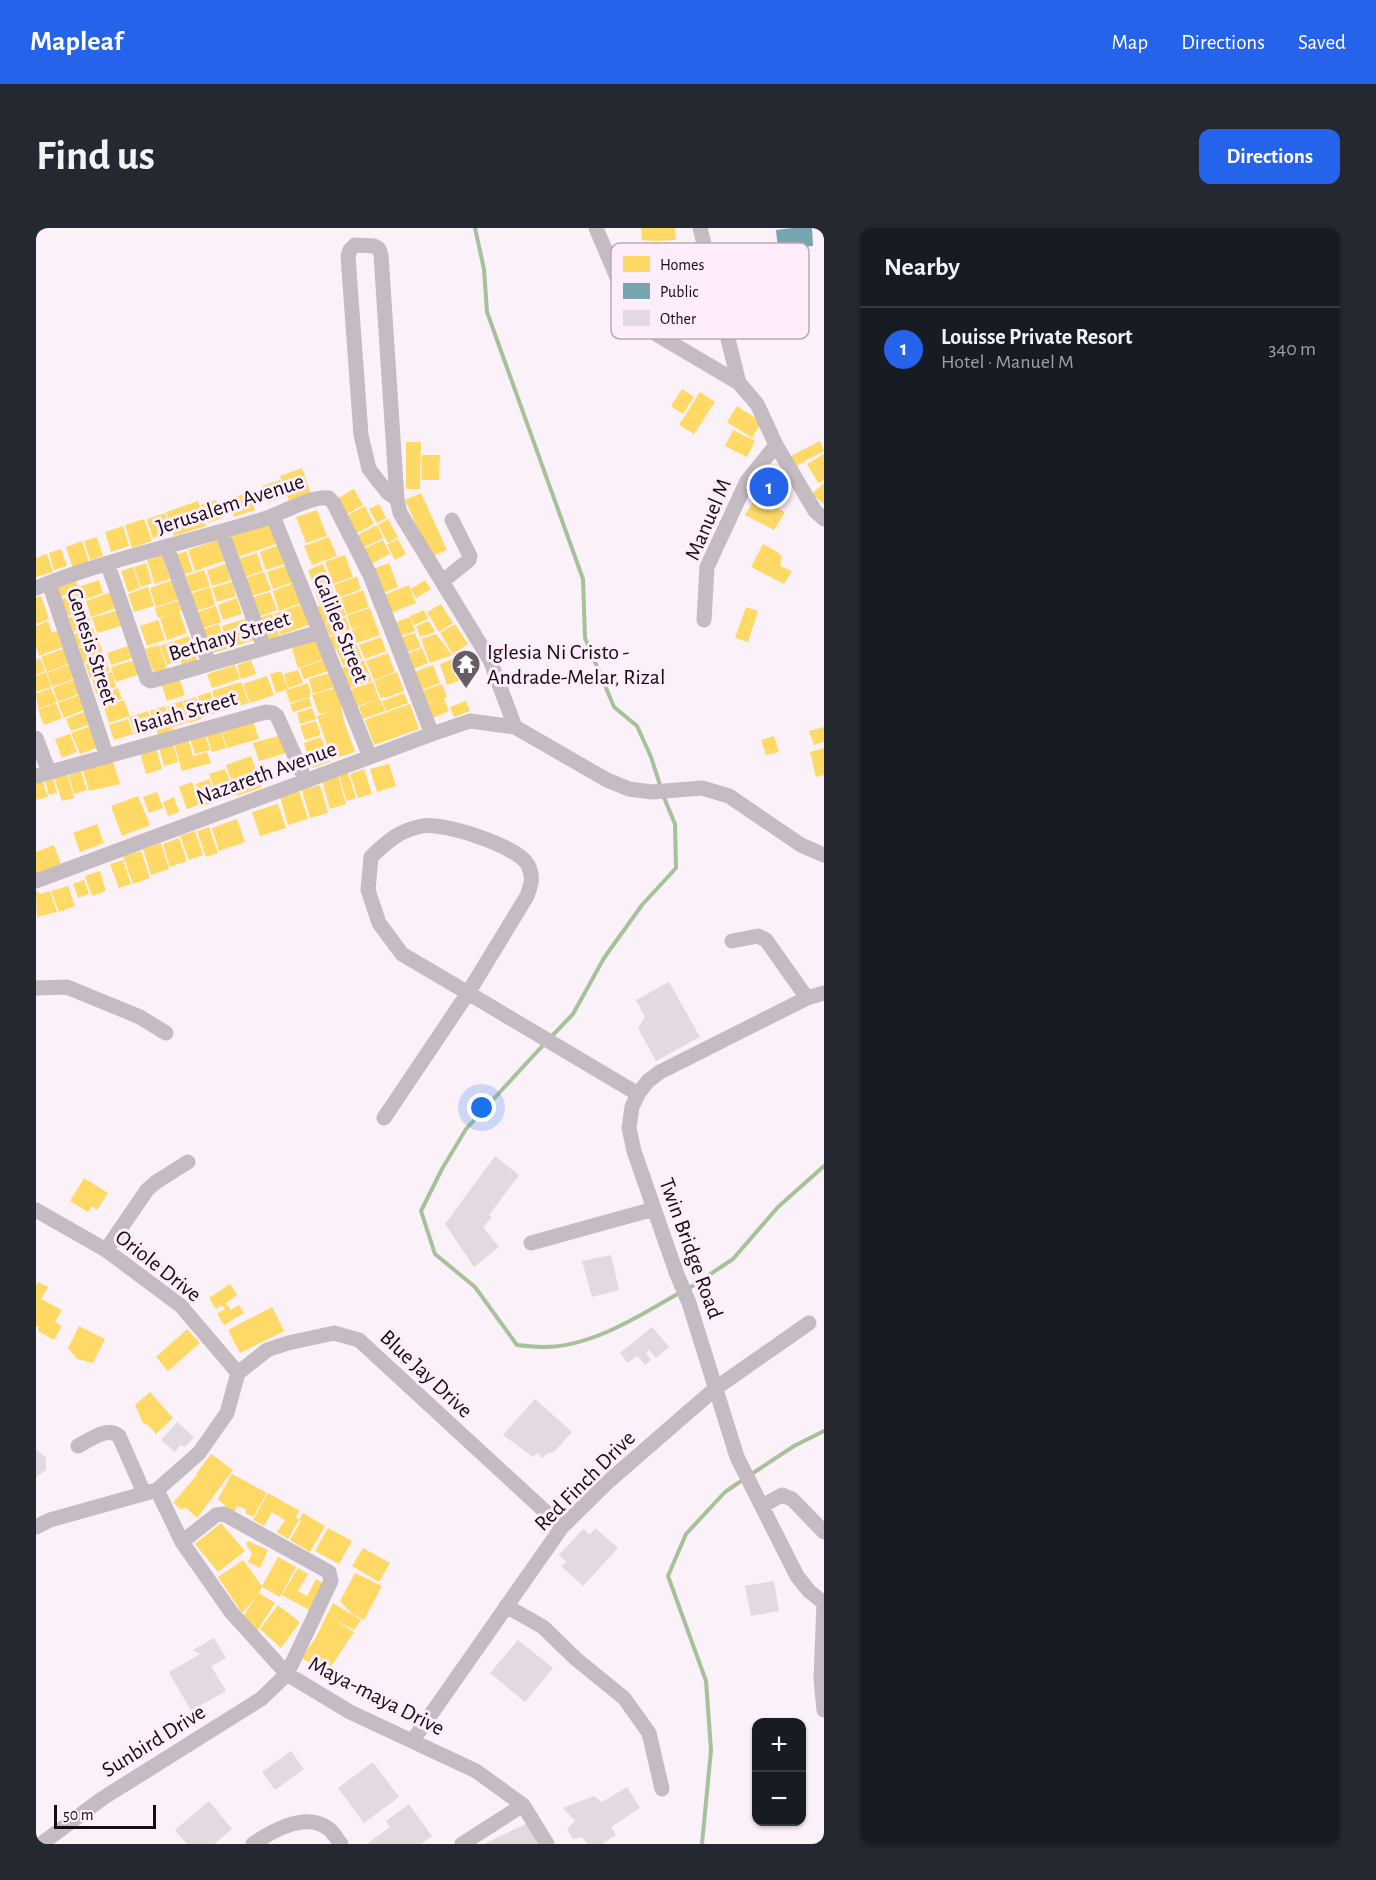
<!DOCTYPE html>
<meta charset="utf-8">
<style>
body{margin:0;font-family:"Alegreya Sans",sans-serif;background:#242831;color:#f1f3f6}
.controls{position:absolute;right:18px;bottom:18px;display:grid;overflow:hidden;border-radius:12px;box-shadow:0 2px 4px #0004}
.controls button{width:54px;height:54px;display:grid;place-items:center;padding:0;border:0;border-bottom:2px solid #363941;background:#171b24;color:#f1f3f6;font:30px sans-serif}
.scale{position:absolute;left:18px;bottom:15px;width:102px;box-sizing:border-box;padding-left:6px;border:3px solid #160c14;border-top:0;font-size:16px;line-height:21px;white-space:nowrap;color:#160c14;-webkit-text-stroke:4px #ffedfb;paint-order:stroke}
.you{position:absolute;left:446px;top:880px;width:21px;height:21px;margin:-15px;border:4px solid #fff;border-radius:50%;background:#1a73e8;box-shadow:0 0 0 9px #1a73e833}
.badge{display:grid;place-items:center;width:39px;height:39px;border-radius:50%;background:#2563eb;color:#fff;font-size:20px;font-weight:700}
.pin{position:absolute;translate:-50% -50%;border:3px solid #fff;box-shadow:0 2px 6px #0006}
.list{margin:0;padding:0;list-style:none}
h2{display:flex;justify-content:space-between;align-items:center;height:78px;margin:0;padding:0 24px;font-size:26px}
h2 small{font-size:20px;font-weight:400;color:#9ea1a6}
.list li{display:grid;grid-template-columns:39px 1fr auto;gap:18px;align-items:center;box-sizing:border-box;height:84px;padding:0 24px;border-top:2px solid #363941}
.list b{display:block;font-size:22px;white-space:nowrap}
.list p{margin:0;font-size:20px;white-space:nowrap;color:#9ea1a6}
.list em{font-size:20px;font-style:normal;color:#9ea1a6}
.map{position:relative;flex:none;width:788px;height:1616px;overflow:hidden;border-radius:12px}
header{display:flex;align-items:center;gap:36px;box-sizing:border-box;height:84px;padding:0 30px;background:#2563eb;color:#fff}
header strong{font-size:28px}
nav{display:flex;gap:33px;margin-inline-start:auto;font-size:21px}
.intro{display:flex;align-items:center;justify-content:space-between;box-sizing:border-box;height:144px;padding:0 36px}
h1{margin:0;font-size:42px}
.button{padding:15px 27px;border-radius:12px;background:#2563eb;color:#fff;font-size:21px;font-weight:700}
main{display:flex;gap:36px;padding:0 36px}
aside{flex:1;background:#171b24;border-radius:12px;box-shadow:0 2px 4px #0004}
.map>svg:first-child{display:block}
</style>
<header>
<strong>Mapleaf</strong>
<nav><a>Map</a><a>Directions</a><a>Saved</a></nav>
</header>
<div class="intro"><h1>Find us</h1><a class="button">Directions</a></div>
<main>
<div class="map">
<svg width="788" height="1616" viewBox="0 0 788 1616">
<rect width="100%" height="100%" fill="#fbf1f9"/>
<path fill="#ffd966" d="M605 0H639L640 12 617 13 606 12Z
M646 161 658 169 647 186 635 178Z
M664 164 679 174 658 206 643 197Z
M701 178 726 194 716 210 691 194Z
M697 202 719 213 711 229 689 218Z
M784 213 788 223 760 238 755 228Z
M370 214H385L384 261H370Z
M788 226V252L782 255 771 236Z
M386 227H404L403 252H386Z
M266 240 275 266 253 273 244 248Z
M244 252 250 268 232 275 226 258Z
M788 255V276L776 266Z
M318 261 327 277 311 286 302 270Z
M213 264 219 282 198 289 192 272Z
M385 265 411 322 395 329 369 272Z
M720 269 749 284 738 302 709 287Z
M180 272 186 290 172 295 165 277Z
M162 273 170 298 138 308 130 284Z
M343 276 350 290 341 295 333 281Z
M329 278 338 296 319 306 310 288Z
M281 282 291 308 270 315 260 289Z
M129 285 135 304 117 310 111 291Z
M108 291 116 313 96 320 89 297Z
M352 291 362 309 352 315 342 297Z
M233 294 240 316 202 329 195 307Z
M341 297 347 310 325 321 318 309Z
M87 298 93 318 75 324 69 304Z
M61 309 67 328 54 332 48 313Z
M293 309 301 328 276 337 268 318Z
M185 311 191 332 159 343 152 322Z
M362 311 370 326 359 332 351 317Z
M347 312 354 326 333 337 325 322Z
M46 313 53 335 37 341 30 319Z
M246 316 252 335 230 342 224 324Z
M727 316 743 325 746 330 744 338 756 343 748 356 715 339Z
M25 321 31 338 18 342 13 325Z
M150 323 157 344 146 347 139 327Z
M221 325 227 343 209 349 203 331Z
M11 326 17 344 0 349V330Z
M126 327 134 351 119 356 111 332Z
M309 327 317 349 297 356 289 334Z
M110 335 116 355 105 359 98 339Z
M353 335 362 359 344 366 334 342Z
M190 336 195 352 176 358 171 342Z
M287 336 294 355 279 361 272 342Z
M252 337 258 354 237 361 231 344Z
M97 339 104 360 92 364 85 343Z
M168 342 174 358 155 364 150 348Z
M228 344 235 362 216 368 209 350Z
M321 349 325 361 302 370 298 357Z
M63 352 67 365 47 372 44 363 24 369 21 359 40 353 42 359Z
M137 352 143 371 120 379 114 360Z
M389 352 395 361 380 370 375 361Z
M196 354 200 368 181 374 176 360Z
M258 355 265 375 243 383 237 363Z
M373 357 380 375 352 386 345 368Z
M295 358 300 371 284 377 279 364Z
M112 359 118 378 98 384 92 366Z
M174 359 179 377 160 383 154 366Z
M327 362 333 379 311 387 305 370Z
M78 363 83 379 55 389 50 373Z
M234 364 241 382 219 390 212 371Z
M43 365 49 383 31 388 25 371Z
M5 368 13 391 0 396V370Z
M201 370 206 386 187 392 182 377Z
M304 371 310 387 287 396 281 379Z
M142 373 146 382 143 383 151 405 131 412 124 390 140 384 122 390 119 380Z
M268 375 275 396 245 407 238 386Z
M405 376 417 395 403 404 391 384Z
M180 378 185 394 167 400 162 384Z
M710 379 722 383 712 414 699 410Z
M334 380 344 407 321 415 316 402 332 396 316 401 311 388Z
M83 382 88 397 61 405 56 390Z
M388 382 392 391 378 397 374 388Z
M51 384 56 398 37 404 32 390Z
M236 386 244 408 230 412 223 390Z
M310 389 314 401 294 408 289 396Z
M374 389 379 403 362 409 357 395Z
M211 390 219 412 193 420 186 398Z
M122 392 129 412 111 418 104 398Z
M12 393 16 405 21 403 27 419 3 428 0 419V398Z
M393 393 399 404 384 409 380 398Z
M183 396 191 421 173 426 165 402Z
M419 396 432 416 417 426 404 405Z
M57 400 62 413 40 420 35 407Z
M314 402 319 414 298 422 294 409Z
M379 405 385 419 367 426 361 411Z
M400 406 416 427 394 435 385 411Z
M153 408 161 432 146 437 138 413Z
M345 409 350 423 329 431 323 417Z
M281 411 288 431 262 440 256 420Z
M137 413 143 433 131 437 124 418Z
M63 414 68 428 47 435 42 421Z
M320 415 326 431 307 438 301 422Z
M123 417 131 441 118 446 109 421Z
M92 418 96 430 75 437 71 425Z
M30 420 35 435 11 444 5 429Z
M386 420 392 435 375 442 369 427Z
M352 425 359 444 338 452 330 433Z
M69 429 74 443 54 450 49 436Z
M4 430 9 443 0 447V432Z
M419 430 427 451 411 457 404 436Z
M291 431 295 442 268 451 264 440Z
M99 432 104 446 80 454 75 439Z
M215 432 220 446 205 451 201 437Z
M328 432 336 453 314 460 306 440Z
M35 436 40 450 16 459 11 445Z
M199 437 204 451 176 460 171 446Z
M397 437 404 455 385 462 378 444Z
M262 442 267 455 252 460 248 446Z
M245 443 252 461 240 465 234 446Z
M10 444 15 459 0 464V448Z
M76 444 80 459 60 466 56 451Z
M297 444 301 458 277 466 273 451Z
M361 444 368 463 349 470 348 469 345 470 338 453Z
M231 448 238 467 214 475 207 456Z
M143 449 149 467 131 473 125 455Z
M43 450 48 464 22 474 17 460Z
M205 454 213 475 183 484 176 463Z
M337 454 343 471 320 479 313 462Z
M272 455 275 466 273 467 274 469 254 475 250 462Z
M406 456 411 469 391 476 386 463Z
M302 459 309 478 305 479 308 493 319 524 296 531 281 488 294 484 283 486 276 467Z
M15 460 21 474 2 481 0 466Z
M82 460 86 471 68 477 65 466Z
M174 464 181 485 168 489 162 468Z
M368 465 372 475 350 483 346 473Z
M47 466 53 480 28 490 22 475Z
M160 469 167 490 154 495 147 473Z
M273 470 276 478 257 484 254 476Z
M408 470 413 483 397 490 392 476Z
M344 471 349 483 327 491 323 479Z
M88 472 94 488 73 495 68 479Z
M146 473 153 494 138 499 131 478Z
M430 473 434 483 418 489 414 479Z
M20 475 26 490 8 497 2 482Z
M374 476 383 501 338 517 329 492Z
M129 478 137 502 122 507 114 483Z
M276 480 280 491 264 496 261 485Z
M53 482 58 495 35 503 30 491Z
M112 483 118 501 99 507 93 489Z
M216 490 223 511 191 520 185 500Z
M92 491 97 506 78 512 73 497Z
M280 493 285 507 269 512 264 498Z
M58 497 66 518 44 526 35 505Z
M788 499V514L778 517 773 503Z
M185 502 190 520 176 524 170 506Z
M168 504 174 522 159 526 153 508Z
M34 506 41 524 26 530 19 511Z
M249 506 254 524 223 533 217 515Z
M738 508 743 524 730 527 725 512Z
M285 509 294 534 276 540 268 515Z
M152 511 157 528 171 524 175 535 146 543 138 515Z
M137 516 142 534 128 538 123 520Z
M120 520 126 541 110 546 104 524Z
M788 520V547L780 549 774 524Z
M215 528 226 559 201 568 190 537Z
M77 533 84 556 53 563 47 542Z
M353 536 360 558 341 564 334 541Z
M189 541 199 567 183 573 173 546Z
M328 541 336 566 322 570 314 546Z
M45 543 51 562 38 566 33 547Z
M31 545 38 570 26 573 18 549Z
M312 545 320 570 311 573 303 548Z
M16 547 21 565 13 567 8 550Z
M302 548 310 576 294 581 286 553Z
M6 551 12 569 0 572V552Z
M173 551 181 573 168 578 160 556Z
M156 554 164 576 151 581 143 559Z
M284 557 292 585 274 590 266 562Z
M263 563 272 591 252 597 244 569Z
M121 564 127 580 113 585 107 569Z
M102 568 114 597 86 608 75 578Z
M138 569 143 584 132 588 127 574Z
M242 576 250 600 224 608 216 584Z
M201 591 209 614 183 623 176 600Z
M61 596 68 615 44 624 37 605Z
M173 599 182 625 170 629 161 603Z
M159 603 167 627 153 632 144 608Z
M143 610 151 633 134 639 127 616Z
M125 615 133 641 115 647 107 621Z
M18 617 25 636 0 645V624Z
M105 623 114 650 97 656 87 628Z
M87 632 95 656 83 660 74 636Z
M64 643 70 663 56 668 49 648Z
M48 652 53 666 42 670 37 656Z
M32 658 39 678 23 684 15 663Z
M2 663 3 666 14 663 21 684 1 689 0 664Z
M48 950 72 965 61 982 56 978 52 984 34 973Z
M2 1054 12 1059 5 1071 26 1082 19 1094 26 1098 18 1112 2 1103 3 1099 0 1098V1058Z
M194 1056 201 1067 190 1075 195 1082 203 1077 208 1085 188 1097 181 1086 189 1081 186 1077 180 1081 173 1070Z
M236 1079 248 1103 204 1125 192 1102Z
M43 1098 69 1111 57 1135 41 1131 32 1120Z
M151 1101 164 1115 132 1143 120 1129Z
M114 1164 137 1190 120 1206 112 1197 107 1195 99 1177Z
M175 1226 197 1242 161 1290 149 1279 146 1282 137 1275 161 1247 160 1246Z
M196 1246 231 1265 217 1289 209 1285 210 1281 201 1278 198 1286 182 1271Z
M232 1265 264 1283 260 1289 263 1292 252 1311 241 1304 249 1292 236 1284 228 1298 217 1292Z
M267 1285 289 1298 274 1324 254 1312 265 1293 263 1292Z
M185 1295 209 1323 182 1344 159 1316Z
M292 1300 316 1313 303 1336 279 1323Z
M212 1313 232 1322 224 1340 212 1334 216 1326 210 1316Z
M327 1320 354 1335 343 1354 316 1338Z
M242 1329 260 1339 244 1369 226 1359 223 1365 239 1375 222 1402 205 1391 221 1368 206 1385 182 1349 207 1332 226 1358Z
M262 1340 272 1346 262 1363 271 1368 280 1351 290 1357 275 1383 246 1367Z
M319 1345 346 1358 328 1392 316 1386 304 1373Z
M297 1375 325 1392 318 1402 297 1391 318 1404 290 1446 266 1430 280 1409Z
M242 1377 264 1394 245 1420 224 1401Z"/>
<path fill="#76a5af" d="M757 0H776L777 18 742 21 740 2Z"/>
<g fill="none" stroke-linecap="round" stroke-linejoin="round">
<path stroke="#a7c19b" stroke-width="4" d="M439 0 448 41 451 84 547 351 549 410 578 479 601 498 615 529 625 560
M515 809 537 786 568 730 606 677 640 640 639 596 627 567
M510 814 430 901 406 941 385 983 399 1026 439 1059 481 1117C490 1118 499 1119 508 1119 556 1119 605 1087 645 1064
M652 1061 697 1031 742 979 788 938
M714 1247 758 1218 788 1203
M666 1616 675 1522 670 1453 632 1348 650 1306 689 1264 708 1251"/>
</g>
<path fill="#e3d9e1" d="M633 754 664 809 620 833 602 800 609 789 600 772Z
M459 928 483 947 453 987 456 989 447 999 463 1019 438 1039 409 996Z
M575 1027 583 1062 556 1069 546 1033Z
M616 1099 633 1119 620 1130 613 1122 610 1125 615 1132 609 1137 601 1128 592 1135 584 1125Z
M499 1171 536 1204 518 1224 510 1226 507 1230 501 1225 497 1229 467 1207Z
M141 1194 158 1209 149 1219 144 1217 139 1224 125 1212Z
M0 1221 10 1230V1242L0 1249Z
M559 1300 582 1320 547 1358 525 1338 530 1334 523 1327 547 1301 554 1307Z
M738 1353 743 1383 715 1388 709 1358Z
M178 1410 190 1430 175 1438 190 1463 155 1483 133 1444 164 1426 157 1422Z
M482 1412 517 1440 489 1474 454 1445Z
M255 1523 268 1541 239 1562 226 1544Z
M337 1534 363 1569 328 1595 302 1560Z
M591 1559 604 1580 575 1599 580 1607 566 1616H551L546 1609 537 1611 531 1601 539 1593 527 1580 558 1568 566 1574Z
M173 1573 196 1601 178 1616H151L139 1602Z
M373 1576 396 1608 385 1616H333L332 1615 354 1599 350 1593Z
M496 1593 507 1616H448Z"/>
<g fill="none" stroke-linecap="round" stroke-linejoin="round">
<path stroke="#c5bbc3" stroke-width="15" d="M560 0 594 80 620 106 703 155
M664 0 703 155 721 176 740 217 779 283 788 291
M361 271 351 264 333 241 325 207 312 28 314 22 319 17 338 18 343 21 345 27 361 271 364 285 454 432 479 499
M237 288 334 529
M186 304 228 420
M131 319 173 436
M72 337 111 451 115 453 284 404
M407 353 433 332 434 328 416 292
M13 355 71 529
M0 360C72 331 153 314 228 291 247 285 274 268 293 270L298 276 334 347 396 506
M668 392 671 339 711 253 740 217
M0 510 13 544
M0 548 230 484 237 485 241 488 270 553
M0 653 396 506 434 493 479 499 571 552 593 561 616 564 666 560 693 568 765 617 788 627
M696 713 722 708 730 712 771 770
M0 760 31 759 104 789 130 805
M788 765 771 770 624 844 612 853 602 866 596 879 593 900 598 923 640 1044 653 1075 701 1229 761 1348 773 1363 788 1375
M348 890 432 765 366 726 343 695 332 662 335 629C352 613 362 603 386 598 407 594 482 618 492 637 498 649 495 657 491 668L432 765 602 866
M0 982 70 1022 145 1078 202 1145
M495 1015 618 981
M70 1022 111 962 120 954 152 934
M202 1145 231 1122 252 1115 298 1105 323 1112 526 1299
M42 1218C54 1212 71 1198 83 1208L108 1265
M121 1262 146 1314 195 1384 251 1446 314 1484 440 1543 487 1577 511 1616
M121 1262 163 1225 191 1185 202 1145
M726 1278 746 1267 756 1271 788 1304
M0 1299 14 1292 121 1262
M788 1375 785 1451 788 1482
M470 1378 507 1399 540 1431 588 1470 613 1505 626 1561
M377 1512 526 1299 574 1252 680 1160 773 1095
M5 1616 67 1570 225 1471 251 1446 295 1353 293 1344 188 1286 180 1287 146 1314
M217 1616C236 1603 270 1583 293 1601 297 1604 301 1611 305 1616
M426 1616 487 1577"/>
</g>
<defs>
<g id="temple-pin" transform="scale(1.5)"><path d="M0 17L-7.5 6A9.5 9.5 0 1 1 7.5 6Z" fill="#665c64" stroke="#ffedfb"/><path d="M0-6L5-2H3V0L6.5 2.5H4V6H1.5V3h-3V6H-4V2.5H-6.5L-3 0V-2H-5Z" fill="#fff"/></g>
</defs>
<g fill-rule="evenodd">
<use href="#temple-pin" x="430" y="436"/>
</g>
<g text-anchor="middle" stroke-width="6" stroke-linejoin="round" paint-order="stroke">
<g font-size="22" fill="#160c14" stroke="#ffedfb">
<text transform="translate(194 275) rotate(-18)" y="8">Jerusalem Avenue</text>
<text transform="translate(671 291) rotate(-67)" y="8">Manuel M</text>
<text transform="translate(306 400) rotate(68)" y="8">Galilee Street</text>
<text transform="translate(193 407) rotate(-17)" y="8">Bethany Street</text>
<text transform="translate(57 418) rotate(72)" y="8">Genesis Street</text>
<text transform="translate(149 483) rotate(-16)" y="8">Isaiah Street</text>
<text transform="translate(230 544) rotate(-20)" y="8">Nazareth Avenue</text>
<text transform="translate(656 1020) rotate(70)" y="8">Twin Bridge Road</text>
<text transform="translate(123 1037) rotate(38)" y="8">Oriole Drive</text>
<text transform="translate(391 1145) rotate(43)" y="8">Blue Jay Drive</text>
<text transform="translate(548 1252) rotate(-45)" y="8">Red Finch Drive</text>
<text transform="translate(341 1467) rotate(27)" y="8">Maya-maya Drive</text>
<text transform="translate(117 1512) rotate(-32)" y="8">Sunbird Drive</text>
</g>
<g font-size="22" fill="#160c14" stroke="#ffedfb" text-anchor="start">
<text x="451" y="431">Iglesia Ni Cristo -<tspan x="451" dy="25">Andrade-Melar, Rizal</tspan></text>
</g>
</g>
<rect x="575" y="15" width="198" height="96" rx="9" fill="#ffedfb" stroke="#b9aab6" stroke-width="1.5"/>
<rect x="587" y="28" width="27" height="16" fill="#ffd966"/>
<rect x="587" y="55" width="27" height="16" fill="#76a5af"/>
<rect x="587" y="82" width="27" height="16" fill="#e3d9e1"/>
<g font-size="16" fill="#160c14">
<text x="624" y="42">Homes</text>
<text x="624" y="69">Public</text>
<text x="624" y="96">Other</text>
</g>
</svg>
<div class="controls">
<button>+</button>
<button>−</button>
</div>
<div class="scale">50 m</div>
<div class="you"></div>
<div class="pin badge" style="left:733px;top:259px">1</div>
</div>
<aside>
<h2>Nearby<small></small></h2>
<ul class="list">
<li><span class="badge">1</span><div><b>Louisse Private Resort</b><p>Hotel · Manuel M</p></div><em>340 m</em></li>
</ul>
</aside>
</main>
